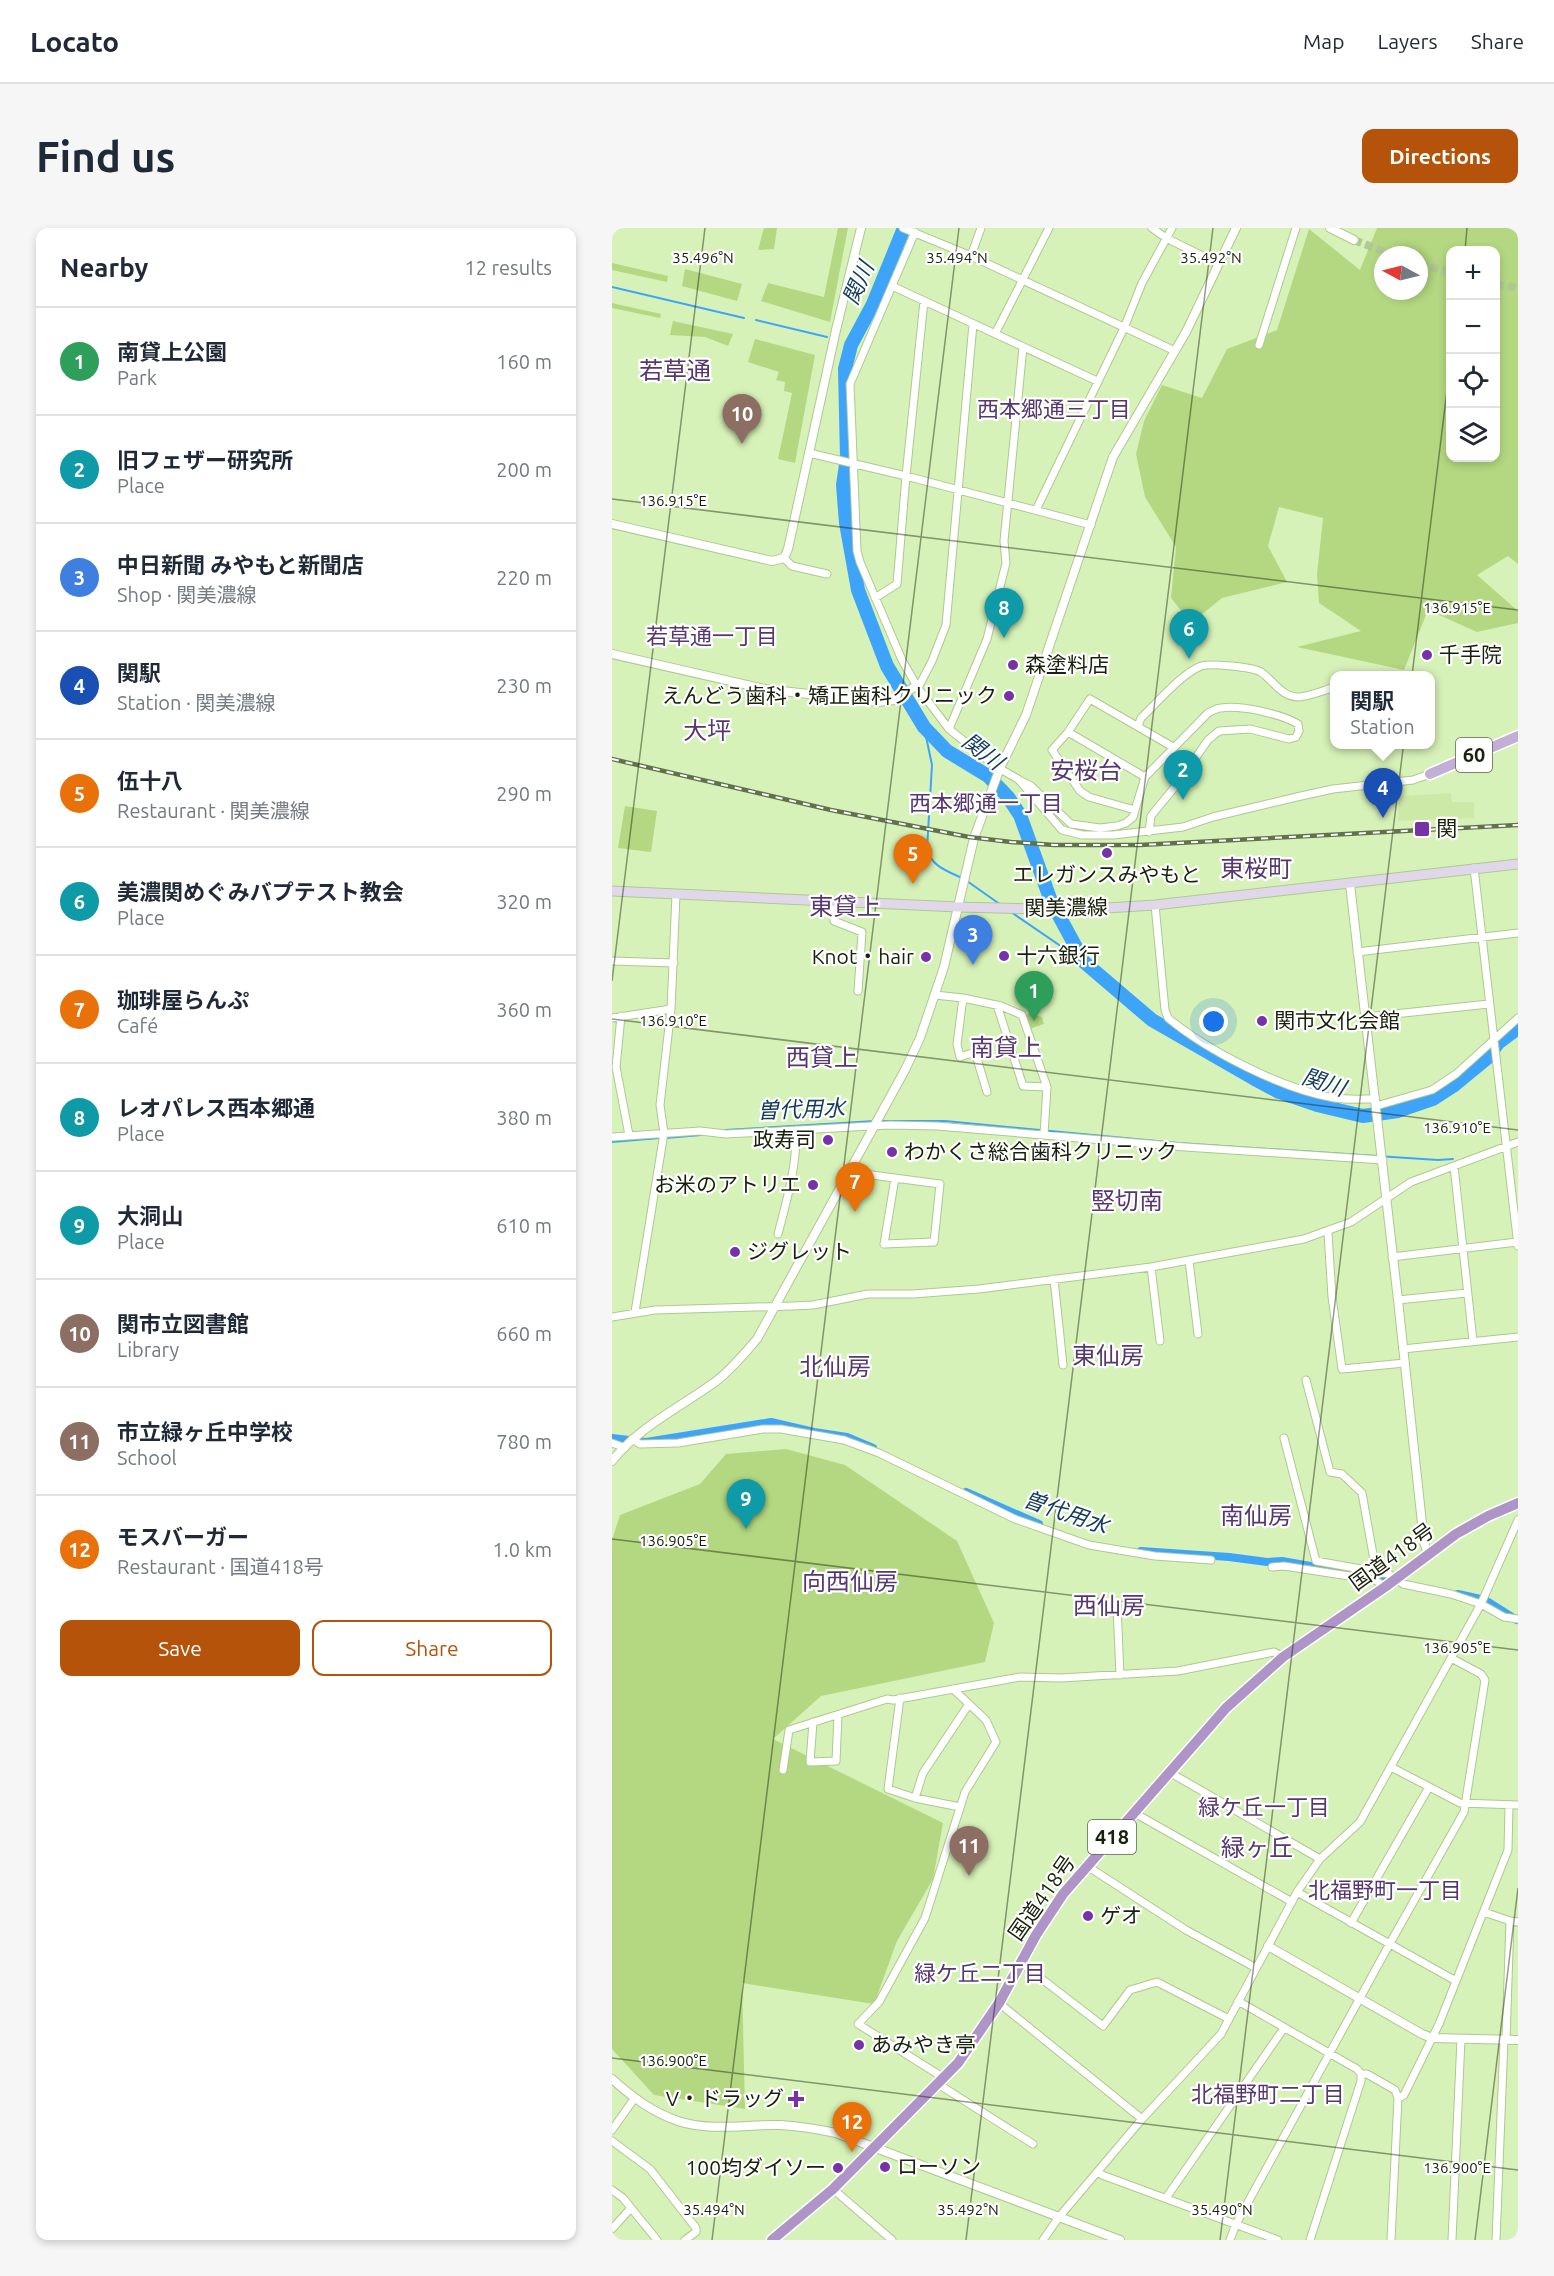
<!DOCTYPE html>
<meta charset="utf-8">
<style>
body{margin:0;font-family:Ubuntu,"Noto Sans JP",sans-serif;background:#f6f6f7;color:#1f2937}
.controls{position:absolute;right:18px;top:18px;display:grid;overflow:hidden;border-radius:12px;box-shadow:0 3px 9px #0003}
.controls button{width:54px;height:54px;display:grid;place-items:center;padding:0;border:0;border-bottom:2px solid #e0e1e3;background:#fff;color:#1f2937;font:30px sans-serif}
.compass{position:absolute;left:762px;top:18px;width:54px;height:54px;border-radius:50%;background:#fff;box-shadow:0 3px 9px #0003;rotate:277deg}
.you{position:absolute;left:602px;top:794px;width:21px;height:21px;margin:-15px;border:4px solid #fff;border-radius:50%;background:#1a73e8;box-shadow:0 0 0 9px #1a73e833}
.badge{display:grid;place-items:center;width:39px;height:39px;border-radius:50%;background:#b45309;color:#fff;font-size:20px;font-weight:700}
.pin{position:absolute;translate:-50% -50px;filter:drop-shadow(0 2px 3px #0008)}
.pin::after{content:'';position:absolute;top:32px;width:21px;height:18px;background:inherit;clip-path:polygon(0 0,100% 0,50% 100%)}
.popup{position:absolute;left:718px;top:443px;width:105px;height:78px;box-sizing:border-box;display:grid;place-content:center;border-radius:12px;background:#fff;filter:drop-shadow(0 2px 4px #0005);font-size:20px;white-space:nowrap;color:#747a83}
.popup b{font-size:22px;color:#1f2937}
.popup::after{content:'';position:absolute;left:50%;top:100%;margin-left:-12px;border:12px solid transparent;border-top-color:#fff}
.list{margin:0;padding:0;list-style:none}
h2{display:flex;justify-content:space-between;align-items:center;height:78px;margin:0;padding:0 24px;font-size:26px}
h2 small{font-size:20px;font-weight:400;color:#747a83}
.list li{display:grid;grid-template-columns:39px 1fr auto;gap:18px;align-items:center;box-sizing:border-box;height:108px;padding:0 24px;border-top:2px solid #e0e1e3}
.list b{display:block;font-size:22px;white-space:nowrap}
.list p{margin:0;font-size:20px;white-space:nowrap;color:#747a83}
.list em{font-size:20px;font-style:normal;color:#747a83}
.actions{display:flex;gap:12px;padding:18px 24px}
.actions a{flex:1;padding:14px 0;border:2px solid #b45309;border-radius:12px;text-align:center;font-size:21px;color:#b45309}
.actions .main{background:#b45309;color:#fff}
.icon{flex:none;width:33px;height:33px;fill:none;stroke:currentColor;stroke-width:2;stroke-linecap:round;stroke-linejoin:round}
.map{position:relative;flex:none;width:906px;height:2012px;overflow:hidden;border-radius:12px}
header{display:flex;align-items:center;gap:36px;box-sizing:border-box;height:84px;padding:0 30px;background:#fff;border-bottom:2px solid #e0e1e3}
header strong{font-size:28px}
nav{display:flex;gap:33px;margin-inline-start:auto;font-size:21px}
.intro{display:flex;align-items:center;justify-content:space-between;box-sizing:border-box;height:144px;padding:0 36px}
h1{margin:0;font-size:42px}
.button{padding:15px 27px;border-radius:12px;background:#b45309;color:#fff;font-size:21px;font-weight:700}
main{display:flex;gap:36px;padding:0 36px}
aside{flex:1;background:#fff;border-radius:12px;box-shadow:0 3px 9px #0003}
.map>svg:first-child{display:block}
</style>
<header>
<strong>Locato</strong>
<nav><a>Map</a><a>Layers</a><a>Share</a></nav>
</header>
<div class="intro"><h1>Find us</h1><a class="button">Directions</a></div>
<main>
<aside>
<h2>Nearby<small>12 results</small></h2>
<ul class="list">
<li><span class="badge" style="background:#2e9e5b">1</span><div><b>南貸上公園</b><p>Park</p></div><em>160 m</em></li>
<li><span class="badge" style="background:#0f9aa8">2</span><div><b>旧フェザー研究所</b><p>Place</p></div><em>200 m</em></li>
<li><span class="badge" style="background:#3f7fe0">3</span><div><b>中日新聞 みやもと新聞店</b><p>Shop · 関美濃線</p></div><em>220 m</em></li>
<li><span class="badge" style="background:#1a4fb4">4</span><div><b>関駅</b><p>Station · 関美濃線</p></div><em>230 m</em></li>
<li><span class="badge" style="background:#e8710a">5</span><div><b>伍十八</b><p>Restaurant · 関美濃線</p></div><em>290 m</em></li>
<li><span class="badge" style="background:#0f9aa8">6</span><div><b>美濃関めぐみバプテスト教会</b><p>Place</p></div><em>320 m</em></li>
<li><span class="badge" style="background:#e8710a">7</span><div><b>珈琲屋らんぷ</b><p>Café</p></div><em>360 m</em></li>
<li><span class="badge" style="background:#0f9aa8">8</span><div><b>レオパレス西本郷通</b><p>Place</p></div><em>380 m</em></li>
<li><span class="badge" style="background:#0f9aa8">9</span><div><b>大洞山</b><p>Place</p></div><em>610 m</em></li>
<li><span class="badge" style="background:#8d6e63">10</span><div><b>関市立図書館</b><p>Library</p></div><em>660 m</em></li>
<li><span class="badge" style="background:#8d6e63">11</span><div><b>市立緑ヶ丘中学校</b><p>School</p></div><em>780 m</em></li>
<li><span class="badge" style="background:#e8710a">12</span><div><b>モスバーガー</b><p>Restaurant · 国道418号</p></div><em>1.0 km</em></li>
</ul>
<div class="actions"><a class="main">Save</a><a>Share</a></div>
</aside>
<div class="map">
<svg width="906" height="2012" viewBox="0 0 906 2012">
<rect width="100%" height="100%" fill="#d7f2b8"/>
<path fill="#cce9a8" d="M839 565 840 574H862V590L786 593 787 570 790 568Z"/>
<path fill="#b3d881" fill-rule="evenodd" d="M152 0H165L162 21 146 22Z
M226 0H236L218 94 149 73 156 55 212 69Z
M765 0H906V336L896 328 865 347 906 383V395L865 404 816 382 792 442 685 419 749 403 707 375 705 346 711 290 667 279 656 318 675 354 610 370 579 395 559 370 564 319 533 269 524 226 532 193 550 157 590 170 615 121 665 102 697 1 748 42ZM838 22H884V230H838ZM771 27H807V63H771Z
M0 35 56 48 55 54 0 42Z
M73 41 130 56 125 73 70 58Z
M0 75 49 86 48 90 0 80Z
M61 93 121 106 116 118 93 109 58 107Z
M143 111 203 127 183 235 166 231 180 165 172 163 173 154 164 152 167 144 136 134Z
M13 578 45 583 39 624 6 620Z
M416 785 430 789 432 796 417 801 414 791Z
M174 1221 233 1237 345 1313 382 1395 373 1434 209 1468 161 1511 331 1595 321 1651 285 1713 262 1776 130 1755 133 1881 42 1867 0 1821V1312L8 1287 88 1256 114 1226Z"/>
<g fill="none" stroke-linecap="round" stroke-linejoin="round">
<path stroke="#3da4fa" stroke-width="2" d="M0 59 132 90
M144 92 215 109
M312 499 320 537 315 621C319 638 335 643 350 650
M355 653 389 677
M399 684 472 734
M268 893H333L566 915 826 932 841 931
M113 902 263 893
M54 910 89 907
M0 914 48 910"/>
<path stroke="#3da4fa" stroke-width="8" d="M0 1210 34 1214 159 1194 202 1204 235 1209 261 1220
M354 1264 427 1296
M529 1323 617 1329 655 1334 670 1333 784 1353
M846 1366 873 1372 905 1392"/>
<path stroke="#3da4fa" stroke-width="14" d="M292 0 261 76 239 117 233 141 235 230 231 257 234 295 246 362 275 438 312 499 335 523 376 548 396 569 408 587 439 673 472 734 540 792 641 850 667 864 705 877 751 888 786 883 821 871 841 858 875 830 886 815 906 800"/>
<path stroke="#b1c895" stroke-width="8" stroke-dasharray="8 4" stroke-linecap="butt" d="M742 12 781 27
M807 35 838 45
M884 56 906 60"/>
<g stroke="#afc890" stroke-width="9">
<path id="minor" d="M291 0 359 28 563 123
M540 0 554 10 607 36
M303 4 238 156 245 323 248 334 290 432 306 460 337 501 383 538 406 551 450 602 470 607H501L571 599 601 589 689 568 721 561 801 552 818 546
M359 28 369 0
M280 58 485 153
M383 106 437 0
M647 117 684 0
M197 225 294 248 479 297
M424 282 512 100 530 55 560 0
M172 330 180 338 215 346
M263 370 285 356 294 248 312 73
M306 460 320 433 334 397 361 96
M526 498 529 490C545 475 569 446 589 438 599 435 640 439 649 444 662 453 669 469 687 469 699 468 712 462 723 459
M337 501 375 411 394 335 392 313 411 119
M456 504 533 549
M409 553 419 558 459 596 488 600 505 598 514 595 521 589 523 582
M537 604 539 588 566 555 596 512 607 503 638 501 677 511 684 509 687 503 686 496C669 486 630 477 609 480 605 480 600 483 596 485L533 549 523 582 477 569 468 563 440 522 456 504 478 471 561 519
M862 640 906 1018
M222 674V693L250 704 246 763
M543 677 553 782 556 790C596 823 670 861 722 870 736 872 750 871 763 871
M745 724 906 705
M0 733 62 735
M323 767 351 770 345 816 348 829 363 824 375 864
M351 770 389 778 410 787 435 859 432 906
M385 777 411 858 435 859
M9 788 4 839 17 907
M754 789 877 776
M0 790 59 781
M764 878 820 862 844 846 906 790
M0 909 88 903 114 906 278 897 325 898 573 919 771 932
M842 938 861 1113
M237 944 328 956 322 1014 272 1016 283 950
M716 1005 720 1069 730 1141 793 1135
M166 1006C175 971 185 938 184 902
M780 1029 905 1014
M577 1033 586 1106
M539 1039 548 1113
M442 1051 451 1137
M786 1072 855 1065
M23 1084 52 905 48 877 59 781 64 667
M0 1089 43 1082 181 1078 201 1077 256 1066H301L367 1061 539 1039 692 1011 739 994 799 954 906 914
M791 1121 906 1109
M694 1152 718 1244 730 1246 750 1265 764 1343
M672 1210 704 1333 777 1346 791 1356 839 1366 869 1376 892 1389 906 1391
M20 1211 28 1216 66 1215 151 1201H169L232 1212 267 1225 403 1291 477 1317 543 1328 599 1332
M0 1215 11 1219
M660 1339 672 1338 763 1352 773 1359
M505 1378 508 1447
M288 1470 276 1561 303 1570 348 1579
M201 1494 198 1534 224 1533 226 1487
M779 1539 848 1575 906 1577
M171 1542 177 1502 275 1471 281 1472 408 1449 449 1450 566 1443 662 1424 671 1429
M557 1544 708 1631
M303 1570 311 1545 357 1476
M522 1583 526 1587 680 1674
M475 1638 574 1702 644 1740
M685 1664 844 1753
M872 1684 898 1693 906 1694
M739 1695 817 1559
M409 1735 491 1798 518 1762 545 1754 617 1791
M626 1773 745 1841 749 1846H755L783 1862 786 1870 779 2012
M387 1775 530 1891
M894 1812 898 1693
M332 1850 246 1796 267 1774 313 1690 353 1564 384 1514 374 1492 341 1461
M326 1856 421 1916
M786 1870 792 1867 827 1796 896 1622 897 1577
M0 1902 22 1871
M0 1913 38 1941 84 2000V2004L73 2012
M486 1943 490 1947 666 2012
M221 1961 280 2012
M0 1962 11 1970 45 2012
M554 1970 672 1800
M0 2001 19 1980
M431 2012 447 1989 530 1891 609 1806 685 1664 708 1631 748 1594 869 1376 906 1292
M618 2012 624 1996 777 1717 852 1584 873 1452 869 1446 839 1430
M698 2012 749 1853V1846
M840 2012 849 1811
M884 2012 892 1812"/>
</g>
<g stroke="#afc890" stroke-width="10">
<path id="tertiary" d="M718 0 742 12
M0 296 160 333 172 330 176 321 224 102 249 0
M0 426 153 461 266 474 282 472 304 458
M738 656 786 1072 812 1314 816 1326
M0 1233C28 1198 67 1180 103 1154 119 1142 132 1126 145 1111L293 842 308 810 332 739 362 610 388 540 414 487 501 229 574 104 624 0
M656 1718 810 1806 820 1810 906 1812
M0 1851C20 1869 40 1884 66 1893 99 1904 135 1896 168 1897 187 1898 205 1901 224 1905L508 2012"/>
</g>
<g stroke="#afc890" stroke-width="11">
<path id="secondary" d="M0 663 346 679 462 682 543 677 906 636"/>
</g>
<g stroke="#fff" stroke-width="13">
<path id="primary" d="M818 546 906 508"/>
</g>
<g stroke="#fff" stroke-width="13">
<path id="trunk" d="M160 2012 221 1961 346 1835 387 1775 424 1707 451 1666 614 1480 671 1429 773 1359 844 1306 876 1288 906 1275"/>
</g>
<use href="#minor" stroke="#fff" stroke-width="7"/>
<use href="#tertiary" stroke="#fff" stroke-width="8"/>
<use href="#secondary" stroke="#e1d7ea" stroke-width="9"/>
<use href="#primary" stroke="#c3afd5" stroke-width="10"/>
<use href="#trunk" stroke="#af94c7" stroke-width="10"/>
<g stroke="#61714d" stroke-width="4.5">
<path id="rail" d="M0 531 219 582 357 609 399 614 442 617H528L906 597"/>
</g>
<use href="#rail" stroke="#fff" stroke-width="2" stroke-dasharray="7" stroke-linecap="butt"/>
</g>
<path fill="none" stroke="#18210b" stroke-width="1.5" stroke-opacity="0.45" d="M853 22 855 0M0 271 906 382M0 753 93 0M0 791 906 902M0 1311 906 1422M0 1830 906 1942M100 2012 347 0M354 2012 601 0M608 2012 838 138M863 2012 906 1660"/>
<g fill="#7632a6" stroke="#fff" stroke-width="2">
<circle cx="815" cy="427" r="6"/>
<circle cx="401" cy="437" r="6"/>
<circle cx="397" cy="468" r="6"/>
<rect x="802" y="593" width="16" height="16" rx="3"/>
<circle cx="495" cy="625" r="6"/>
<circle cx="392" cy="728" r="6"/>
<circle cx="314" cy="729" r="6"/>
<circle cx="650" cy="793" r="6"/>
<circle cx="216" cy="912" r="6"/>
<circle cx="280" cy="924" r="6"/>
<circle cx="201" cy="957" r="6"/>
<circle cx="123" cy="1024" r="6"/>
<circle cx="476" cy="1688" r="6"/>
<circle cx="247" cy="1817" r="6"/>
<path d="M181 1862h6v6h6v6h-6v6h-6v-6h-6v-6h6z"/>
<circle cx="273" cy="1939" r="6"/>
<circle cx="226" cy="1940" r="6"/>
</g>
<g text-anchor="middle" stroke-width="4.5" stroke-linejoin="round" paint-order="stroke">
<g fill="#fff" stroke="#5d6454" stroke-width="1.5">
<rect x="844" y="510" width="36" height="34" rx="4.5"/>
<rect x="476" y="1592" width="48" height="34" rx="4.5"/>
</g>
<g font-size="20" font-weight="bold" fill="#18210b">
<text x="862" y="534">60</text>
<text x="500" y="1616">418</text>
</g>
<g font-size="21" fill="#18210b" stroke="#fff" text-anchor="start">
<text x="827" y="434">千手院</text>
<text x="413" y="444">森塗料店</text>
<text x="385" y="475" text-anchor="end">えんどう歯科・矯正歯科クリニック</text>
<text x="824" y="608">関</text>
<text x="495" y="654" text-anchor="middle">エレガンスみやもと</text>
<text x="404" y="735">十六銀行</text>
<text x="302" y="736" text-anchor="end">Knot・hair</text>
<text x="662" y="800">関市文化会館</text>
<text x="204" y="919" text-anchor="end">政寿司</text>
<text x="292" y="931">わかくさ総合歯科クリニック</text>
<text x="189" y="964" text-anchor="end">お米のアトリエ</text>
<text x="135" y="1031">ジグレット</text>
<text x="488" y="1695">ゲオ</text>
<text x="259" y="1824">あみやき亭</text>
<text x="172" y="1878" text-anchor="end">V・ドラッグ</text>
<text x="285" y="1946">ローソン</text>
<text x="214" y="1947" text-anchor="end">100均ダイソー</text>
</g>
<g font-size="21" fill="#18210b" stroke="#fff">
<text transform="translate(454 680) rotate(-1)" y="7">関美濃線</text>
<text transform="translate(780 1329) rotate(-36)" y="7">国道418号</text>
<text transform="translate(430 1670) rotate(-55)" y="7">国道418号</text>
</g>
<g font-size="22" font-style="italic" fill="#133b5d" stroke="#fff">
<text transform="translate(246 55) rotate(-66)" y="8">関川</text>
<text transform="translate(371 523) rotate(37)" y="8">関川</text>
<text transform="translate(712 854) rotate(18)" y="8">関川</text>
<text transform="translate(189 881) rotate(-2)" y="8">曽代用水</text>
<text transform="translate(454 1284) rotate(19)" y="8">曽代用水</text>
</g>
<g font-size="22" fill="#563771" stroke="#fff">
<text x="442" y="189">西本郷通三丁目</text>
<text x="100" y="416">若草通一丁目</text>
<text x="374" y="583">西本郷通一丁目</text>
<text x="652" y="1587">緑ケ丘一丁目</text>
<text x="773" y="1670">北福野町一丁目</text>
<text x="368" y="1753">緑ケ丘二丁目</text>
<text x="656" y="1874">北福野町二丁目</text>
</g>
<g font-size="24" fill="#563771" stroke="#fff">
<text x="63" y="151">若草通</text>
<text x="95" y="511">大坪</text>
<text x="474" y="551">安桜台</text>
<text x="644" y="649">東桜町</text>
<text x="233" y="687">東貸上</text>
<text x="394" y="828">南貸上</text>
<text x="210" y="838">西貸上</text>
<text x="515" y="981">竪切南</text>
<text x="496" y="1136">東仙房</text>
<text x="223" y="1147">北仙房</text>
<text x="644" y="1296">南仙房</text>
<text x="238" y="1362">向西仙房</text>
<text x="497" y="1386">西仙房</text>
<text x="645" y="1628">緑ヶ丘</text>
</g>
</g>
<g font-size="15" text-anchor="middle" fill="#18210b" stroke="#fff" stroke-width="4.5" stroke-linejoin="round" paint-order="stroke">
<text x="91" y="35">35.496°N</text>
<text x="345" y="35">35.494°N</text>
<text x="599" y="35">35.492°N</text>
<text x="61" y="278">136.915°E</text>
<text x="845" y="385">136.915°E</text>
<text x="61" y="798">136.910°E</text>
<text x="845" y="905">136.910°E</text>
<text x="61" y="1318">136.905°E</text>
<text x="845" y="1425">136.905°E</text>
<text x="61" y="1838">136.900°E</text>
<text x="845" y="1945">136.900°E</text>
<text x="102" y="1987">35.494°N</text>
<text x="356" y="1987">35.492°N</text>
<text x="610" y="1987">35.490°N</text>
</g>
</svg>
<div class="controls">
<button>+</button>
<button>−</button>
<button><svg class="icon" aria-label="locate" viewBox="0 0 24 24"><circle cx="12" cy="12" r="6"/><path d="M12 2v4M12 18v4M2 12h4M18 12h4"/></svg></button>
<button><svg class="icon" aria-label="layers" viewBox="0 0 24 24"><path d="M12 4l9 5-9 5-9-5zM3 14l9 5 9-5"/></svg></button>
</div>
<svg class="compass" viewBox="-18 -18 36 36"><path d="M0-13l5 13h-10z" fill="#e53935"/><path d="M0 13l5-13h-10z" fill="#747a83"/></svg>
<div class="you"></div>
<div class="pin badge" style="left:422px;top:793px;background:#2e9e5b">1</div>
<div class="pin badge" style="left:571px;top:572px;background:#0f9aa8">2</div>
<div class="pin badge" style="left:361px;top:737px;background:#3f7fe0">3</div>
<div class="pin badge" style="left:771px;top:590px;background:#1a4fb4">4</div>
<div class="popup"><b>関駅</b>Station</div>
<div class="pin badge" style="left:301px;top:656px;background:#e8710a">5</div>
<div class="pin badge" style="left:577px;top:431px;background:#0f9aa8">6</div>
<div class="pin badge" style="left:243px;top:984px;background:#e8710a">7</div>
<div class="pin badge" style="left:392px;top:410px;background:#0f9aa8">8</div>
<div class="pin badge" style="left:134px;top:1301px;background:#0f9aa8">9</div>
<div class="pin badge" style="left:130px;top:216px;background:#8d6e63">10</div>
<div class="pin badge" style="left:357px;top:1648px;background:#8d6e63">11</div>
<div class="pin badge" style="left:240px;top:1924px;background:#e8710a">12</div>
</div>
</main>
